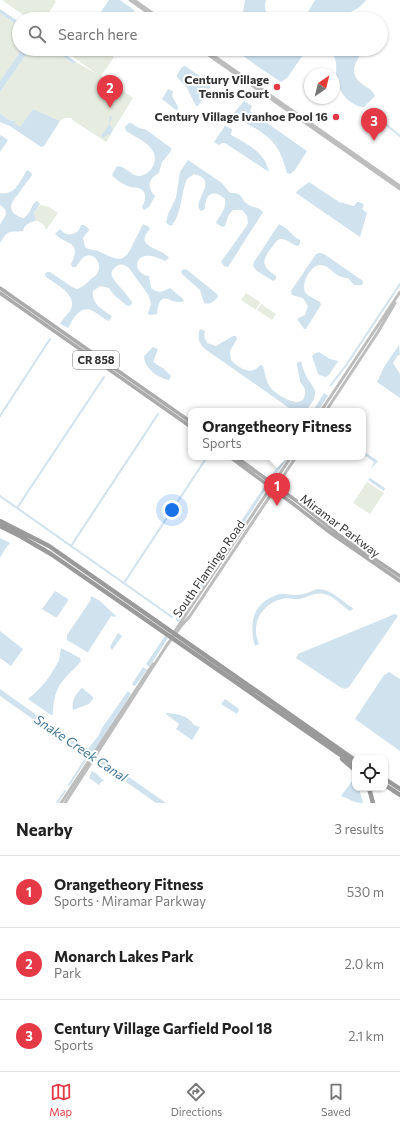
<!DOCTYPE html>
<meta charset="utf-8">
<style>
body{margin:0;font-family:Commissioner,sans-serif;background:#f6f6f6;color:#222}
.controls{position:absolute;right:12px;bottom:12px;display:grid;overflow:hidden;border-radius:8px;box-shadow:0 1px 3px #0004}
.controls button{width:36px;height:36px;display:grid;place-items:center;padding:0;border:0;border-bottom:1px solid #e0e0e0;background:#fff;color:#222;font:20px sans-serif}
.compass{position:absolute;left:304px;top:68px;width:36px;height:36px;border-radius:50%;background:#fff;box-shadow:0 1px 3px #0004;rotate:35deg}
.you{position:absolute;left:172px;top:510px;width:14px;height:14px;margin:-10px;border:3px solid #fff;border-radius:50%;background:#1a73e8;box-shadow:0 0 0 6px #1a73e833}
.badge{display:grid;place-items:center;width:26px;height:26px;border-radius:50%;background:#e63946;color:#fff;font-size:13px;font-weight:700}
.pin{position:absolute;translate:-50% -33px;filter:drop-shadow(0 1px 2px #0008)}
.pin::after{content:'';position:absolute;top:21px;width:14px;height:12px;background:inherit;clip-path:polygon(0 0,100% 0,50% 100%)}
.popup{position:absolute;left:188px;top:408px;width:178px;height:52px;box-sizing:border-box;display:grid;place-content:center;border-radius:8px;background:#fff;filter:drop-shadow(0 1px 3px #0005);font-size:13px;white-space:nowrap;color:#767676}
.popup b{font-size:15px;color:#222}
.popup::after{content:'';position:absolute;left:50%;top:100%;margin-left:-8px;border:8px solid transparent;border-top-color:#fff}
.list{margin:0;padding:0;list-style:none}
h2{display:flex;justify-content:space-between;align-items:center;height:52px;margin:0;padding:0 16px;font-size:17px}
h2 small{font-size:13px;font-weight:400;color:#767676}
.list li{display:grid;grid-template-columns:26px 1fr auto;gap:12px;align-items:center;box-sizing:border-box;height:72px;padding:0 16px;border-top:1px solid #e0e0e0}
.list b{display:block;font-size:15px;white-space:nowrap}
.list p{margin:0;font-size:13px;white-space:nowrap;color:#767676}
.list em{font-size:13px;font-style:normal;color:#767676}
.icon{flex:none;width:22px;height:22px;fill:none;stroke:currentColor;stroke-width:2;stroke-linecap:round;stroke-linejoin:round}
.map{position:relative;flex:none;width:400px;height:803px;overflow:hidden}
.search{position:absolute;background:#fff;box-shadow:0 1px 3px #0004;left:12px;right:12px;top:12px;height:44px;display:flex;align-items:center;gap:10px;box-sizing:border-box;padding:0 14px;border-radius:22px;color:#767676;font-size:15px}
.sheet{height:268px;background:#fff}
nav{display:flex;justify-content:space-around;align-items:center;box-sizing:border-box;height:56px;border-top:1px solid #e0e0e0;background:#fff;font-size:11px;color:#767676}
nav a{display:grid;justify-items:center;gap:2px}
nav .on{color:#e63946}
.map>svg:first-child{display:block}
</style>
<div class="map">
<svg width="400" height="803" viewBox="0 0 400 803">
<rect width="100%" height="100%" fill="#fff"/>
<path fill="#e6ecdf" d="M2 0H54L56 1 45 19H29Z
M0 13 19 26V49H22L0 81Z
M30 49H52L74 64 76 62 97 74 72 56 77 49H111L108 53 114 57 101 76 133 98 106 142 71 119 73 118H65L60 121 33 109 20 128 14 123 13 120H9L0 113V92Z
M40 205 49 207 58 213 46 230 45 226 38 221H35L36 219 34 213Z
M246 293 260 302 256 310 241 300Z
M261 304 276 314 272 320 257 310Z
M367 482 384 493 370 514 353 503Z"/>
<path fill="#cfe2ee" d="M109 0H120L134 10V12L130 19H96Z
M245 0H266C264 8 265 14 273 19H242Z
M315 0H366C355 14 347 13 330 15L329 16V19H298L308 12Z
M0 9 19 22V26L0 13Z
M22 49H30L0 92V81Z
M52 49H58L76 62 74 64Z
M234 49H307L287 78 281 82 257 66Z
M327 49H361C361 57 354 62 354 70 355 86 371 85 375 96L364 107C349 106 338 91 336 77 336 71 337 64 335 59 334 54 331 52 327 49Z
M185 66 204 79 208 78 210 81V88L207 90 206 94 198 106H196L187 88 177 77V75L182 67Z
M168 89 173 91 172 96 178 107V109L176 110 162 99Z
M244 101 252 106 250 111 251 112 307 151 295 170 290 174 287 173C285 166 283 159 280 153 272 136 255 128 240 120L236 123 229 119Z
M33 109 60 121 44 146 41 147 10 126 0 122V113L9 120 16 121 14 123 20 127Z
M110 116 112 117 109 124 113 129 110 135 108 134 103 138 101 136 108 127Z
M129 123C135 123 135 129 145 129L171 148V151L162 162 159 173C149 178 146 187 155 196L149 207 144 210 142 207C146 200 148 191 138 188 136 187 133 188 131 187 125 186 116 180 112 175L117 166C126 166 131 176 139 176 145 176 149 172 152 168 163 148 140 140 126 131L125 127Z
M225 126 232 129 231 135C247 144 265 152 269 172L225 143H222L219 145 214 142Z
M0 135 8 140 0 152Z
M188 160 222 183 229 192C232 194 235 192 238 194 242 195 242 201 246 203 251 208 256 205 263 212L228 267 224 266 221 262 246 227 248 223 247 216 242 210H233L228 216 225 226 222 227 216 223C220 214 227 209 225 199 220 194 211 190 207 198 205 201 205 205 205 209L201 211C190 202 221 180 194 174L187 179C181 191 182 216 171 226L166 223 168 214 176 198 180 172Z
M27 170 31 172 32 175C28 181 23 187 19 193 17 196 14 198 13 201 7 210 16 217 24 218 33 211 30 205 37 201L40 204 34 213 36 219 35 221C30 222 24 225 23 231 9 233 9 228 0 243 0 238 0 230 0 225 3 217 12 213 0 205V193C15 196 20 181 27 170Z
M309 182 339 202 354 206 357 202H360L364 205 362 209 367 213 360 237 296 193 297 191Z
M143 224 149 227 150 229C132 247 163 248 169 258L165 261C134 244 129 273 149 276L151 288C159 294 162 292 170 288L183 299 184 301C171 307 160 285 157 314L149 315 148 313 151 304 149 296 129 268C125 265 122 263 117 266 106 273 114 280 120 287 124 291 128 297 132 302V304L129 306 126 305 114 295 109 288 100 286 93 291C91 304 102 309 112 316L109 321C103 319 99 314 93 311 80 304 73 319 68 328L60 324C62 319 67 315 70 311 79 295 57 285 46 277L45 274 47 272H50L72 287 77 289C83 287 86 284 90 280 92 277 95 277 97 274 103 265 95 251 84 257 81 259 78 264 76 267H72L71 264C82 241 68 246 55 234L60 229C65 236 73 236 79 230L81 225H84L88 228 89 230 83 238 85 247C90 251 95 249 100 252 111 256 120 265 129 252Z
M279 224C290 229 291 236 300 240V243L298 246C292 245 287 238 280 239 276 240 274 245 271 248 261 261 262 267 276 276V279L273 281 257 271 253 266 254 262Z
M319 253 324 254 363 281V283L362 285H354L348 278C346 278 344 278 342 277 334 275 329 265 320 265 311 265 301 283 305 292 308 297 316 299 320 302L321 305 306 329H304L297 319 305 315 308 306 303 298 292 295 291 291 316 254Z
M186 269 217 294 218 297C214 301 210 305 204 303L200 290 182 274 181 272 182 270Z
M201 329 205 331 204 336 207 343 216 346 233 336H236L237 339 230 351 231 360C239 368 252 377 260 365L263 366C265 373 266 381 270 387 276 395 306 414 305 391 305 386 301 385 300 381 299 376 298 370 297 365V363L301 361C303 368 305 376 310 382 312 386 316 389 315 394 315 400 309 406 306 411L292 410 205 349C199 343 198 339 199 331Z
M399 345 400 355H398L393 363 400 374V398L377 382 384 367Z
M153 347 158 349 153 362 164 369 171 376 169 380C158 378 144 368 144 356Z
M319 352 330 359 338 361 329 375 326 377 319 375 317 371 312 356 314 354Z
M324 393 328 396 318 411H313Z
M363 451 378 461 371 469 374 462 363 454Z
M283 457H288L273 479H271V477Z
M370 478 385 488 384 491 368 480Z
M264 487 266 489 180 621 178 622 176 620V618Z
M0 538 10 543 5 549 0 558Z
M317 589C332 589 341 601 353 608L352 610 350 611C342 606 334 596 324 594 316 592 308 597 300 599 294 600 288 597 282 599 267 602 255 616 256 632 256 636 258 641 259 644L255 646C248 621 254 601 280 594 286 593 290 595 296 595 303 595 310 592 317 589Z
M55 591 68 599V601L57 617H55L42 609Z
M91 596 100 601 116 616 115 617 111 616 88 652H87L67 640V635L90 601Z
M395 614 398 616 349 687 345 689 340 687 296 658 298 654Z
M0 631 23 649 11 666 0 658Z
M118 633 122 636 112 650 110 647Z
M165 636 168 638 149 667 146 664Z
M61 648 80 658 81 661C77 667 71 671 66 677 56 687 53 700 53 714L51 715 28 699C41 689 52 675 59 660 60 656 60 651 61 648Z
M143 667 147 670 135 686H134L132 684Z
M389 672 400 679V751L355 719 384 675Z
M82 688 93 697V699L89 704 73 710C71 702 76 693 82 688Z
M0 689 65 735 88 749 99 735 102 728 128 691 131 694 93 752 166 803H156L84 752 57 736 0 696Z
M225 699 239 709 237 714 221 704Z
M167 713C178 714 187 715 194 725L200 727 192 740 176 729 179 724 178 723 166 714Z
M92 771 97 774 104 781 101 782 99 785 89 778Z
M352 781 355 782V788H359L363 803C353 803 350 799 341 796Z"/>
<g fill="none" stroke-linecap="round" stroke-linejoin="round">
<path stroke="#cfe2ee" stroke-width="2" d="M372 113 400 136
M331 385 347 364 400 284
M0 416 50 339
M0 496 172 617
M17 508 104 377
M71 546 158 414
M124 583 207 457
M69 785 89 754
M57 803 65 791"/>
<path stroke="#bdbdbd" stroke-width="3" d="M130 0 157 19
M134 0 161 19
M200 49 400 189
M204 49 400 186
M321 411 400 292
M326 411 378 332 395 303
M175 631 291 457
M61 803 153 664
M65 803 167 645 181 626 190 616 296 457"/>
<path stroke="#ababab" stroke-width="3.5" d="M0 288 191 422
M0 293 191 427
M230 457 292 503 332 534 400 581
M236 457 298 502 339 535 400 576"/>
<path stroke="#9a9a9a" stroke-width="4.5" d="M0 521 49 546 355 760
M0 526 20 536 51 554 355 765
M342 759 355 770
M385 779 400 789
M385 785 400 795
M369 788 373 803"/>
</g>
<g fill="#e63946" stroke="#fff" stroke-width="1.5">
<circle cx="277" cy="87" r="4"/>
<circle cx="336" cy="117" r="4"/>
</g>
<g text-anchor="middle" stroke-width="4" stroke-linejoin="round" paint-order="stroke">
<rect fill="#fff" stroke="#707070" stroke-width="1" x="73" y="351" width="46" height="18" rx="3"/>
<g font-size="11" font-weight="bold" fill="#333">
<text x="96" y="364">CR 858</text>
</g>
<g font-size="12" font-weight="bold" fill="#333" stroke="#fff" text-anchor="end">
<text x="269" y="84">Century Village<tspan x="269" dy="14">Tennis Court</tspan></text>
<text x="328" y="121">Century Village Ivanhoe Pool 16</text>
</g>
<g font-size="12" fill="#333" stroke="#fff">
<text transform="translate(340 526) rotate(37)" y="4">Miramar Parkway</text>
<text transform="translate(209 569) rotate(-55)" y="4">South Flamingo Road</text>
</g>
<g font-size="13" font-style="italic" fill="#3f7597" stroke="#fff">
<text transform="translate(81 748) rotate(34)" y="5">Snake Creek Canal</text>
</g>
</g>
</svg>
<div class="controls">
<button><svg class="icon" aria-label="locate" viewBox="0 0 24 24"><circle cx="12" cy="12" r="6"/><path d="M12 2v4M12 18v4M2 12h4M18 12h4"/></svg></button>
</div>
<svg class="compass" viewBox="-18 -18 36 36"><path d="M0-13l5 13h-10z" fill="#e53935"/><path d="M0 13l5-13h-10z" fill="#767676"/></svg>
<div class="you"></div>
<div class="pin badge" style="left:277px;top:506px">1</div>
<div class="popup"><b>Orangetheory Fitness</b>Sports</div>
<div class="pin badge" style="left:110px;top:108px">2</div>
<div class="pin badge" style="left:374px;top:141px">3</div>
<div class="search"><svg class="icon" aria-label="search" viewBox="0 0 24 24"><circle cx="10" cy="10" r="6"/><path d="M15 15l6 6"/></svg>Search here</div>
</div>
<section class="sheet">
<h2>Nearby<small>3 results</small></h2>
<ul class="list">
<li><span class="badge">1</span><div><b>Orangetheory Fitness</b><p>Sports · Miramar Parkway</p></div><em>530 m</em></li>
<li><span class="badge">2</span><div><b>Monarch Lakes Park</b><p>Park</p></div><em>2.0 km</em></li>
<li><span class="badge">3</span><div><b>Century Village Garfield Pool 18</b><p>Sports</p></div><em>2.1 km</em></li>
</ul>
</section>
<nav>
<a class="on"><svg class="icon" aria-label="map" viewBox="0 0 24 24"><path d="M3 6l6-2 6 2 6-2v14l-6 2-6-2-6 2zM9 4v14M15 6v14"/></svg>Map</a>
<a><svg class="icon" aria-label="directions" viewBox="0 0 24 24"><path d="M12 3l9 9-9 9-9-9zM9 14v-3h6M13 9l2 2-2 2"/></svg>Directions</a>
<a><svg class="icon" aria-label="saved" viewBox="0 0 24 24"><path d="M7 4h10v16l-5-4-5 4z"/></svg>Saved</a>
</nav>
